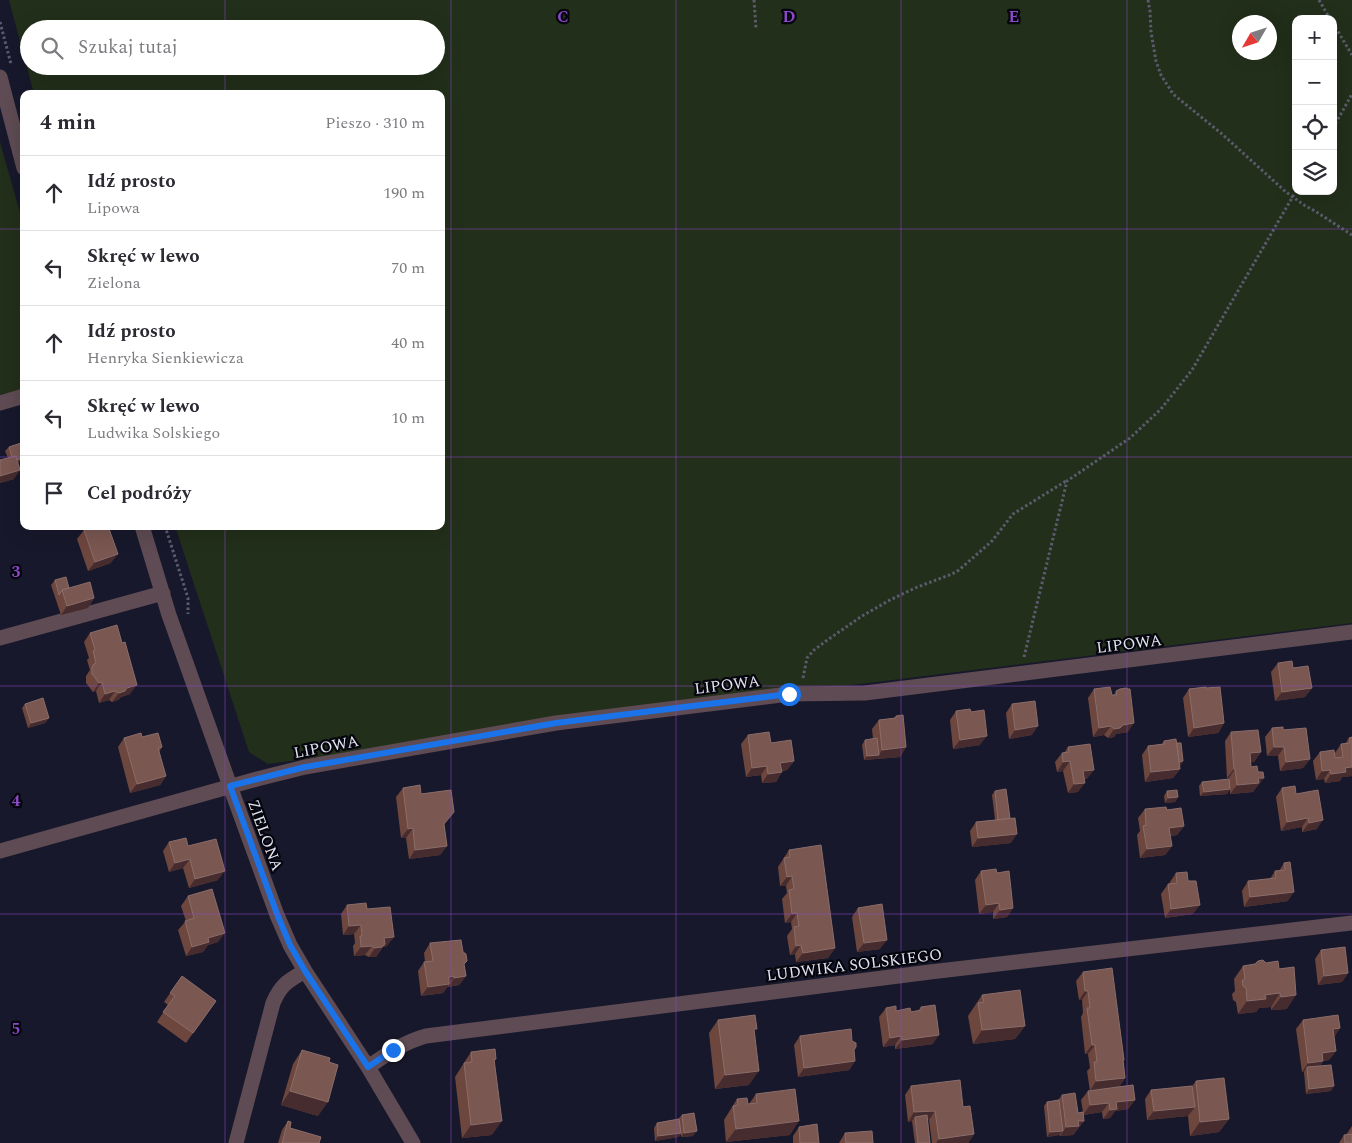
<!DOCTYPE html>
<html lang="pl">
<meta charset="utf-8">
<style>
body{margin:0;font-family:Spectral,serif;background:#f2f2f3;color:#2b2b33}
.controls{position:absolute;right:15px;top:15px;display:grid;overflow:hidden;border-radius:10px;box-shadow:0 5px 20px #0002}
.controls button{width:45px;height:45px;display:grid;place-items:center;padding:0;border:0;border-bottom:1px solid #e1e1e2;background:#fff;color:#2b2b33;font:25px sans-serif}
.compass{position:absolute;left:1232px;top:15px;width:45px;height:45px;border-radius:50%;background:#fff;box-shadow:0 5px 20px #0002;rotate:231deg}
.stop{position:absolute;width:15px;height:15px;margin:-11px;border:4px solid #1a73e8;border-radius:50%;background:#fff}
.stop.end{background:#1a73e8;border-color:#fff;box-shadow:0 1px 5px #0008}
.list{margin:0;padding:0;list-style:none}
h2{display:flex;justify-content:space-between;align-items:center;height:65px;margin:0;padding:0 20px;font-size:21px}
h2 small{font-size:16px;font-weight:400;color:#7c7c81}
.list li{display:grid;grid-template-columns:32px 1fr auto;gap:15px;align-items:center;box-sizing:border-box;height:75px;padding:0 20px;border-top:1px solid #e1e1e2}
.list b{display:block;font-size:19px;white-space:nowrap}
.list p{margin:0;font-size:16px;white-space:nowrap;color:#7c7c81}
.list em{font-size:16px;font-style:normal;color:#7c7c81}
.icon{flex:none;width:28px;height:28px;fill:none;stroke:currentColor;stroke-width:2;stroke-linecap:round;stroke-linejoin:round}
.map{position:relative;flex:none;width:1352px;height:1143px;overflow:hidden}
.search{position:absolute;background:#fff;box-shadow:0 5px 20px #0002;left:20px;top:20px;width:425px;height:55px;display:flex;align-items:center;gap:12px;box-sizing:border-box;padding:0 18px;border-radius:28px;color:#7c7c81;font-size:19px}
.panel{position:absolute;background:#fff;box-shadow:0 5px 20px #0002;left:20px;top:90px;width:425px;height:440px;border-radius:10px}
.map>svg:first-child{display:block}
</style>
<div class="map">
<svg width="1352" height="1143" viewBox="0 0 1352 1143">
<rect width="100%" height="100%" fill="#18182c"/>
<path fill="#222f1a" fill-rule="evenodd" d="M9 0H1352V623L836 687 268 764 249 752 175 526H441V94H34ZM1296 19H1333V191H1296ZM1240 22H1270V52H1240ZM29 29H436V66H29Z
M0 142 24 227V391L0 398Z"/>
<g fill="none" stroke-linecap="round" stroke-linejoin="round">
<path stroke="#5b5b6d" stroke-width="3" stroke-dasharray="2.5 2.5" stroke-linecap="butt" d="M754 0 756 29
M1148 0 1150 11 1151 32 1156 61 1161 75 1173 94 1222 134 1286 192 1304 205 1315 211 1352 235
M1319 0 1330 19
M0 22 11 64
M1333 23 1352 55
M1333 128 1352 94
M165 526 188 598V614
M1024 657 1067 481 1130 438 1161 409 1192 370 1296 191
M803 678 807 658 814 650 826 641 862 616 888 601 915 588 952 574 959 570 992 541 1013 514 1066 481"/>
<path stroke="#5e4b53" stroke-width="15" d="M0 77 24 168
M0 403 24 396
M142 526 169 615 230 786 277 915 290 945 305 971 368 1067 413 1143
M0 638 163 593
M0 851 257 779 305 767 556 723 789 694 865 693 1352 632
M368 1067C387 1054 404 1042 426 1036L930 972 1352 923
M236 1143 273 1003C281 984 288 981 305 971"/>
</g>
<path fill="#6d463e" d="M9 447 18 463 14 479 0 483V460L8 458 5 451Z
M84 530 111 563 88 571 77 539Z
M55 580 69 588 94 598 88 608 61 615 51 585Z
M90 633 130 694 121 697 118 700 112 702 109 700 99 703 96 691 93 692 86 683V676L90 670 87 660 89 658 84 642Z
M1278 663 1293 668 1312 688 1305 697 1275 701 1271 672Z
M1094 689 1112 695H1114L1116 691 1128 732 1116 734 1114 737 1108 738 1104 735 1093 737 1088 698Z
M1189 689 1224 723 1218 733 1188 737 1183 698Z
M25 704 49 718 45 723 28 728 22 708Z
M1012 704 1032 735 1009 739 1006 713Z
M956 711 971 712 980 745 953 749 950 720Z
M896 716 906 747 900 757 864 760 862 745 865 740 873 739 872 729 879 720 894 718Z
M1272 728 1283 730 1310 759 1303 768 1280 771 1278 756H1267L1265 737Z
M1231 732 1261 752 1254 762H1251V767L1257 787H1256L1253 792 1230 794V789L1227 794 1200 796 1199 786 1202 782 1229 785V778H1227L1225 741Z
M748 735 771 743 794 761 787 770 782 771 776 782 762 783 761 775 746 777 741 744Z
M142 737 162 747 159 752 166 776 160 785 130 793 118 747 124 738Z
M1352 737V776L1342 777 1340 781 1325 783 1324 779 1316 780 1313 761 1320 752 1335 753 1341 744H1345L1349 738Z
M1164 741 1177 743 1183 761 1180 766H1179L1180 769 1173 778 1145 782 1142 755 1148 746 1162 744Z
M1068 747 1087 779H1084L1078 792 1068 793 1063 771 1057 772 1055 762 1062 753H1064Z
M403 788 421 794 444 825 447 846 440 855 409 859 406 838H401L396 797Z
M1282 788 1296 794 1317 829 1302 832V827L1281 831 1276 797Z
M995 791 1011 843 972 847 970 831 976 822 995 820 992 795Z
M1167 791 1178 797 1175 802 1165 803 1164 796Z
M1145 809 1167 810 1184 826 1177 835 1170 836 1172 846 1165 855 1140 858 1137 835 1140 831 1138 818Z
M169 842 218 880 189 888 183 868 169 872 163 851Z
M789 850 835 948 828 958 796 962 795 954 790 955 787 936 792 929 791 922 785 923 782 899 787 893 786 886H780L778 867Z
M1284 863 1288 901 1244 907 1242 891 1248 881 1270 879 1275 871H1279Z
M981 871 997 873 1013 908 1007 917 993 919V912L979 914 975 880Z
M1176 873 1188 881 1193 914 1165 918 1161 894 1168 884H1170V882Z
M188 896 218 942 208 945 203 952 186 956 178 930 186 921 181 906Z
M347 905 367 909 387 946 383 947 376 957H369L365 955 354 956 353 946 355 943 354 934 343 935 341 914Z
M858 908 880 949 857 952 852 917Z
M430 943 464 964 466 976 459 985 448 987V986L443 993 421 996 418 971 424 962H425L424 953Z
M1321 950 1348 973 1342 982 1318 985 1315 959Z
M1266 963 1287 1009 1271 1010V1007L1259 1008 1256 1012 1238 1014 1236 1002 1233 1000 1232 994 1235 991 1234 979 1243 966Z
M1083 972 1124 1060 1123 1061 1125 1078 1119 1087 1135 1100 1128 1109 1115 1111 1110 1118 1103 1119 1102 1112 1083 1115 1084 1121 1073 1135 1060 1136 1059 1135 1047 1137 1044 1106 1047 1102 1058 1100 1062 1095 1078 1113 1083 1112 1081 1100 1088 1091H1090L1087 1071 1090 1068 1088 1054H1085L1081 1017 1083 1013 1082 1000H1079L1076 981Z
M182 976 216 1001 186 1043 157 1022 168 1005 164 1002Z
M982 995 1025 1026 1015 1039 973 1044 968 1016Z
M921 1007 933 1044 895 1049V1045L883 1047 879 1017 886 1008 896 1011 911 1012 918 1011Z
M718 1020 754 1033 749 1085 715 1089 709 1033Z
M1303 1020 1340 1028 1334 1037 1336 1051 1329 1060 1323 1061 1320 1066 1331 1091 1306 1094 1304 1072H1302L1296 1029Z
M800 1036 852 1041 855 1061 849 1070 798 1077 794 1045Z
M302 1050 329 1062 318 1116 281 1105 293 1064Z
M471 1052 496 1059 494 1062 492 1135 462 1138 455 1077Z
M1196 1081 1229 1119 1219 1132 1190 1136 1188 1116 1147 1120 1145 1099 1151 1090 1192 1086Z
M911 1086 963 1107 974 1134 968 1143H932L929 1120H927L930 1143H915L912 1121 908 1122 905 1095Z
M756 1094 790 1135 726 1142 724 1120 737 1099 748 1104H749Z
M682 1115 693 1136 681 1137V1134L678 1137 655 1141 654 1128 657 1123 678 1119Z
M288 1121 290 1128 319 1143H278L282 1130Z
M1352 1126V1143H1339L1344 1135H1346Z
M799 1127 819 1143H793V1136Z
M845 1133 873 1143H839Z"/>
<path fill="#462c2e" d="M24 458V461L10 465 13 461Z
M20 470 14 479 0 483V476Z
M118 554 111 563 88 571 95 562Z
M94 598 88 608 61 615 67 606Z
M102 682 96 691 93 692 99 683Z
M137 685 130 694 121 697 118 700 112 702 119 693 127 688Z
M1312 688 1305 697 1275 701 1282 692Z
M115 691 109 700 99 703 105 694Z
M49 718 45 723 28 728 31 723Z
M1134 723 1128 732 1116 734 1114 737 1108 738 1114 729 1123 725Z
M1224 723 1218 733 1188 737 1194 728Z
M1038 726 1032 735 1009 739 1015 730Z
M1111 726 1104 735 1093 737 1099 728Z
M987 736 980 745 953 749 960 740Z
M906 747 900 757 876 759 882 750Z
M1274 747H1284L1278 756H1267Z
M1261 752 1254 762 1244 763 1250 753Z
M879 755 876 759 864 760 867 756Z
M1310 759 1303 768 1280 771 1286 762Z
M794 761 787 770 774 772 780 763Z
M1070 761 1063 771 1057 772 1063 762Z
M1183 761 1180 766H1172L1175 762Z
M767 766 761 775 746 777 752 768Z
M1352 767V776L1342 777 1340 781 1325 783 1331 774 1345 768Z
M1180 769 1173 778 1145 782 1151 772Z
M1234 769H1235L1229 778H1227Z
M1094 770 1087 779 1077 780 1083 771Z
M1330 770 1324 779 1316 780 1322 771Z
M782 772 776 782 762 783 768 774Z
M166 776 160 785 130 793 137 784Z
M1258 778H1264L1253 792 1230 794 1237 785Z
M1085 783 1078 792 1068 793 1074 784Z
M1230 789 1227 794 1200 796 1204 792Z
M1178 797 1175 802 1165 803 1168 798Z
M1308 818 1302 827 1281 831 1287 822Z
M1323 820 1317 829 1302 832 1309 823Z
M1184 826 1177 835 1163 837 1169 828Z
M413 828 406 838H401L408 829Z
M1017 834 1011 843 972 847 978 838Z
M447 846 440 855 409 859 415 850Z
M1172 846 1165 855 1140 858 1147 849Z
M190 859 183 868 169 872 175 863Z
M225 871 218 880 189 888 195 879Z
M792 876 786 886H780L787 877Z
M1294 892 1288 901 1244 907 1250 897Z
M999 903 993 912 979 914 986 905Z
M1200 905 1193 914 1165 918 1171 909Z
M1013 908 1007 917 993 919 1000 910Z
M797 913 791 922 785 923 792 914Z
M361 925 354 934 343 935 349 926Z
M225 933 218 942 208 945 203 952 186 956 192 947 208 938Z
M394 937 387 946 383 947 376 957H369L375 948 384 938Z
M887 940 880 949 857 952 864 943Z
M801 945 795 954 790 955 796 946Z
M372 946 365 955 354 956 361 947Z
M835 948 828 958 796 962 803 953Z
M1348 973 1342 982 1318 985 1324 976Z
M454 976 443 993 421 996 428 987 449 977Z
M466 976 459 985 448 987 454 978Z
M1085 991H1088L1082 1000H1079Z
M1280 993 1271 1007 1259 1008 1256 1012 1238 1014 1247 1001 1265 995Z
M1296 995 1287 1009 1271 1010 1281 997Z
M1025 1026 1015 1039 973 1044 982 1030Z
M1340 1028 1334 1037 1333 1029Z
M939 1035 933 1044 895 1049 902 1040Z
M901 1036 895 1045 883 1047 890 1038Z
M1092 1045H1095L1088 1054H1085Z
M1336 1051 1329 1060 1323 1061 1317 1070 1307 1067 1304 1072H1302L1308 1063 1322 1053Z
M855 1061 849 1070 798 1077 804 1068Z
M759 1071 749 1085 715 1089 725 1075Z
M1125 1078 1119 1087 1090 1091 1096 1081Z
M1334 1086 1331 1091 1306 1094 1309 1089Z
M290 1091 328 1102 318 1116 281 1105Z
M1135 1100 1128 1109 1115 1111 1110 1118 1103 1119 1116 1102Z
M1109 1103 1102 1112 1083 1115 1090 1105Z
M1195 1107 1188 1116 1147 1120 1154 1111Z
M935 1111 929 1120 916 1121 915 1117 912 1121 908 1122 914 1112Z
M1229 1119 1219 1132 1190 1136 1200 1122Z
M502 1121 492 1135 462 1138 471 1125Z
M799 1121 790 1135 726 1142 736 1129Z
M1078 1121H1084L1073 1135 1060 1136 1066 1127Z
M697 1131 693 1136 681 1137 684 1133Z
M1063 1131 1059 1135 1047 1137 1050 1132Z
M681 1133 678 1137 655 1141 658 1136Z
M974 1134 968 1143H936L939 1139Z"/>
<path fill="#7a5751" stroke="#8a6d6a" d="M24 442V458L17 460 16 456 12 457 9 447Z
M16 456 20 470 0 476V460Z
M95 526H108L118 554 95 562 84 530Z
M66 577 69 588 62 590 59 595 55 580Z
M90 582 94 598 67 606 62 590Z
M117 625 122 643 125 642 137 685 127 688 125 691 119 693 115 691 105 694 102 682 99 683 92 674V667L94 664 96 663 93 651 95 650 90 633Z
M1292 661 1293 668 1308 666 1312 688 1282 692 1278 663Z
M1110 687 1112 695H1117L1116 691 1120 689 1126 688 1128 689H1130L1134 723 1123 725 1120 728 1114 729 1111 726 1099 728 1094 689Z
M1206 687V688L1220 687 1224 723 1194 728 1189 689Z
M43 698 49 718 31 723 25 704Z
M1035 701 1038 726 1015 730 1012 704Z
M970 709 971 712 984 710 987 736 960 740 956 711Z
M903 715 906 747 882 750 879 720 896 718V716Z
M1283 727V730L1306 728 1310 759 1286 762 1284 747H1274L1272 728Z
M1258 730 1261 752 1250 753 1251 767 1257 766 1258 772H1263L1264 778H1258L1259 783 1237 785 1235 769H1234L1231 732Z
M769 732 771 743 791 740 794 761 780 763 782 772 768 774 767 766 752 768 748 735Z
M141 733 142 737 158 733 162 747 158 748 166 776 137 784 124 738Z
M1352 737V767L1345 768 1346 772 1331 774 1330 770 1322 771 1320 752 1334 750 1335 758 1343 757 1341 744 1350 743 1349 738Z
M877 738 879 755 867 756 865 740Z
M1176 739 1180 769 1151 772 1148 746 1164 744V741Z
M1177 743H1181L1183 761 1179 762Z
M1090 744 1094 770 1083 771 1085 783 1074 784 1070 761 1063 762 1062 753 1069 752 1068 747Z
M1229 779 1230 789 1204 792 1202 782Z
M420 785 421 794 451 790 454 812 444 824 447 846 415 850 413 828 408 829 403 788Z
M1295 786 1296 794 1318 790 1323 820 1309 823 1308 818 1287 822 1282 788Z
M1006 789 1010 818 998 820 995 791Z
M1177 790 1178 797 1168 798 1167 791Z
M1166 807 1167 810 1181 808 1184 826 1169 828 1172 846 1147 849 1143 826 1146 825 1145 809Z
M1015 818 1017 834 978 838 976 822Z
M186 838 188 846 216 839 225 871 195 879 190 859 175 863 169 842Z
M821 845 835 948 803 953 801 945 796 946 794 927 799 926 797 913 792 914 789 890 794 889 792 876 787 877 784 858 790 857 789 850Z
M1290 862 1294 892 1250 897 1248 881 1276 878 1275 871 1285 870 1284 863Z
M996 869 997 873 1009 871 1013 908 1000 910 999 903 986 905 981 871Z
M1187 872 1188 881H1196L1200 905 1171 909 1168 884 1177 883 1176 873Z
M212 889 225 933 208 938 209 942 192 947 185 921 194 918 188 896Z
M366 903 367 909 390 907 394 937 384 938 385 944 382 947 375 948 372 946 361 947 360 936H362L361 925 349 926 347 905Z
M882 904 887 940 864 943 858 908Z
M461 940 463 952 466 954 467 961 464 964 466 976 454 978V976L449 977V984L428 987 424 962 433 961 430 943Z
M1345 947 1348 973 1324 976 1321 950Z
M1263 960 1266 963 1278 961 1279 969 1294 967 1296 995 1281 997 1280 993 1265 995 1266 999 1247 1001 1246 988 1243 986 1242 981 1245 978 1243 966 1255 964 1258 961Z
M1112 968 1124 1060H1123L1125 1078 1096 1081 1094 1062H1097L1095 1045H1092L1087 1008H1090L1088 991H1085L1083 972Z
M182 976 216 1001 193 1033 163 1012 175 996 170 993Z
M1020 990 1025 1026 982 1030 978 1003 984 1002 982 995Z
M935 1005 939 1035 902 1040 901 1036 890 1038 886 1008 896 1006V1011L910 1008 911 1012 921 1010V1007Z
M755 1015 757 1029H754L759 1071 725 1075 718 1020Z
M1338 1015 1340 1028 1333 1029 1336 1051 1322 1053 1323 1061 1308 1063 1303 1020Z
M851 1029 852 1041 856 1043V1047L854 1050 855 1061 804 1068 800 1036Z
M495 1049 496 1059H494L502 1121 471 1125 464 1063 472 1062 471 1052Z
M302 1050 330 1058 329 1062 338 1065 328 1102 290 1091Z
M1331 1065 1334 1086 1309 1089 1307 1067Z
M1224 1078 1229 1119 1200 1122 1196 1081Z
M960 1080 963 1107 970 1106 974 1134 939 1139 935 1111 914 1112 911 1086Z
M1133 1085 1135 1100 1116 1102 1117 1109 1110 1110 1109 1103 1090 1105 1088 1091Z
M1192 1086 1195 1107 1154 1111 1151 1090Z
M795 1089 799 1121 736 1129 733 1106 738 1105 737 1099 747 1098 748 1104 757 1103 756 1094Z
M1075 1093 1078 1113 1083 1112 1084 1121H1078L1079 1126 1066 1127 1062 1095Z
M1059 1100 1063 1131 1050 1132 1047 1102Z
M694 1113 697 1131 684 1133 682 1115Z
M927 1115 930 1143H918L915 1117Z
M679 1119 681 1133 658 1136 657 1123Z
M288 1121 291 1122 290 1128 321 1137 319 1143H282Z
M817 1124 819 1143H800L799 1127Z
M872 1131 873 1143H846L845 1133Z
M1352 1134V1143H1345L1344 1135Z"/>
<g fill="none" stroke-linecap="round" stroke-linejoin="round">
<path stroke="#1a73e8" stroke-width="6" d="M393 1050 368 1067 305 971 290 945 277 914 230 786 305 767 556 723 789 694"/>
</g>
<path fill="none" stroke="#8b48c7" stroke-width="1" stroke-opacity="0.55" d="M225 0V29M451 0V1143M676 0V1143M901 0V1143M1127 0V1143M225 66V94M0 229H24M441 229H1352M0 457H24M441 457H1352M225 526V1143M0 686H1352M0 914H1352"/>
<g text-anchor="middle" stroke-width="4.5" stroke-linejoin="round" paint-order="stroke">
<g font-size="16" fill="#e3e4f2" stroke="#05050d">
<text transform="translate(1129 643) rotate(-7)" y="6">LIPOWA</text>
<text transform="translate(727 684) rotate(-7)" y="6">LIPOWA</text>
<text transform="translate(326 746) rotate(-11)" y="6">LIPOWA</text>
<text transform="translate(266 835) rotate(70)" y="6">ZIELONA</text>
<text transform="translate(854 964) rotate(-7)" y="6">LUDWIKA SOLSKIEGO</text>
</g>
</g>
<g font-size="16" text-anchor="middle" font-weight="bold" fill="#8b48c7" stroke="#05050d" stroke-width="4.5" stroke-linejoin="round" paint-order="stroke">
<text x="563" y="22">C</text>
<text x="789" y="22">D</text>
<text x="1014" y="22">E</text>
<text x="16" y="577">3</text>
<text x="16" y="806">4</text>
<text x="16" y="1034">5</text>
</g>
</svg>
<div class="controls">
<button>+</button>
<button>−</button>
<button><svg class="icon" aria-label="locate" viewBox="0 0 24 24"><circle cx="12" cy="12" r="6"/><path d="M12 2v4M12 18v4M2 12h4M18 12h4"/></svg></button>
<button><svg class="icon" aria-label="layers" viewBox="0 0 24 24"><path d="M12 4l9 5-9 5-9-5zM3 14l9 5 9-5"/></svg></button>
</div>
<svg class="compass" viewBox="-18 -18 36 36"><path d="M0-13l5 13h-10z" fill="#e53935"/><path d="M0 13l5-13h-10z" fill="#7c7c81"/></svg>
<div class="stop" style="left:789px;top:694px"></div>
<div class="stop end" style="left:393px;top:1050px"></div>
<div class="search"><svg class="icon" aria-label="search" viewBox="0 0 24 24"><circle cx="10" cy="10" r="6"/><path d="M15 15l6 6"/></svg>Szukaj tutaj</div>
<section class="panel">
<h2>4 min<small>Pieszo · 310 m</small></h2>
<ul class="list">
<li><svg class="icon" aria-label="ahead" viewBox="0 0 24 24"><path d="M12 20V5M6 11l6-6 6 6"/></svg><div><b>Idź prosto</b><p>Lipowa</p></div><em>190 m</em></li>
<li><svg class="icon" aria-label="left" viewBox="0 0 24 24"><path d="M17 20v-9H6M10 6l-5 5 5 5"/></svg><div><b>Skręć w lewo</b><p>Zielona</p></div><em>70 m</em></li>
<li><svg class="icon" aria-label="ahead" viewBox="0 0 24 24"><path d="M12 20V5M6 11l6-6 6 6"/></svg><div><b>Idź prosto</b><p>Henryka Sienkiewicza</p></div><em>40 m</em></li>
<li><svg class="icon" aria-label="left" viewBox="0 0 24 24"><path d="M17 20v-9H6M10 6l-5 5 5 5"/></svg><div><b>Skręć w lewo</b><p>Ludwika Solskiego</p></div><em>10 m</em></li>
<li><svg class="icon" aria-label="arrive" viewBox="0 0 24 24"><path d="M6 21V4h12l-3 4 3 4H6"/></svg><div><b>Cel podróży</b></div></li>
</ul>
</section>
</div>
